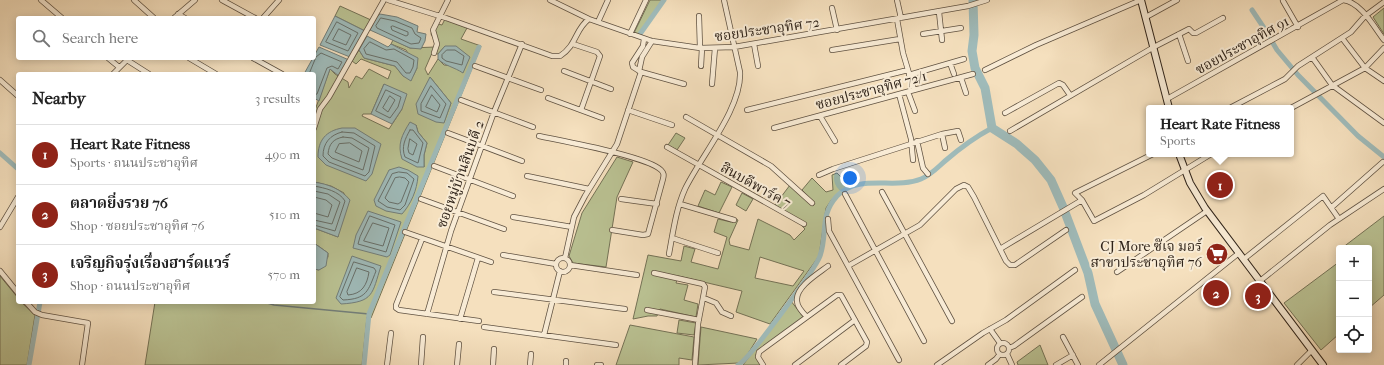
<!DOCTYPE html>
<meta charset="utf-8">
<style>
body{margin:0;font-family:"IM FELL French Canon","Noto Serif Thai",serif;background:#f6f6f6;color:#222}
.controls{position:absolute;right:12px;bottom:12px;display:grid;overflow:hidden;border-radius:4px;box-shadow:0 2px 10px #0003}
.controls button{width:36px;height:36px;display:grid;place-items:center;padding:0;border:0;border-bottom:1px solid #e0e0e0;background:#fff;color:#222;font:20px sans-serif}
.you{position:absolute;left:850px;top:178px;width:14px;height:14px;margin:-10px;border:3px solid #fff;border-radius:50%;background:#1a73e8;box-shadow:0 0 0 6px #1a73e833}
.badge{display:grid;place-items:center;width:26px;height:26px;border-radius:50%;background:#8f2418;color:#fff;font-size:13px;font-weight:700}
.pin{position:absolute;translate:-50% -50%;border:2px solid #fff;box-shadow:0 1px 4px #0006}
.popup{position:absolute;left:1146px;top:105px;width:148px;height:52px;box-sizing:border-box;display:grid;place-content:center;border-radius:4px;background:#fff;filter:drop-shadow(0 1px 3px #0005);font-size:13px;white-space:nowrap;color:#767676}
.popup b{font-size:15px;color:#222}
.popup::after{content:'';position:absolute;left:50%;top:100%;margin-left:-8px;border:8px solid transparent;border-top-color:#fff}
.list{margin:0;padding:0;list-style:none}
h2{display:flex;justify-content:space-between;align-items:center;height:52px;margin:0;padding:0 16px;font-size:17px}
h2 small{font-size:13px;font-weight:400;color:#767676}
.list li{display:grid;grid-template-columns:26px 1fr auto;gap:12px;align-items:center;box-sizing:border-box;height:60px;padding:0 16px;border-top:1px solid #e0e0e0}
.list b{display:block;font-size:15px;white-space:nowrap}
.list p{margin:0;font-size:13px;white-space:nowrap;color:#767676}
.list em{font-size:13px;font-style:normal;color:#767676}
.icon{flex:none;width:22px;height:22px;fill:none;stroke:currentColor;stroke-width:2;stroke-linecap:round;stroke-linejoin:round}
.map{position:relative;flex:none;width:1384px;height:365px;overflow:hidden}
.search{position:absolute;background:#fff;box-shadow:0 2px 10px #0003;left:16px;top:16px;width:300px;height:44px;display:flex;align-items:center;gap:10px;box-sizing:border-box;padding:0 14px;border-radius:4px;color:#767676;font-size:15px}
.panel{position:absolute;background:#fff;box-shadow:0 2px 10px #0003;left:16px;top:72px;width:300px;height:232px;border-radius:4px}
.map>svg:first-child{display:block}
</style>
<div class="map">
<svg width="1384" height="365" viewBox="0 0 1384 365">
<rect width="100%" height="100%" fill="#f5e0be"/>
<filter id="stains"><feTurbulence type="fractalNoise" baseFrequency=".005" numOctaves="4"/><feColorMatrix values="0 0 0 0 .2 0 0 0 0 .09 0 0 0 0 .02 0 0 0 .5 -.17"/></filter>
<radialGradient id="worn" r=".72"><stop offset=".6" stop-color="#630" stop-opacity="0"/><stop offset="1" stop-color="#630" stop-opacity=".3"/></radialGradient>
<path fill="#bac293" stroke="#747256" fill-rule="evenodd" d="M650 0H662L640 35 634 33Z
M340 6 371 20 365 31 335 16Z
M1384 8V34L1373 17Z
M445 19 467 28 461 39 481 46 371 318 367 317 362 365H145L155 302H314V269L319 270 328 257V253L314 243V228L338 237 344 193 331 186 314 182V109L315 110 330 69 335 74 348 82 349 88 356 76 362 79 369 69 388 79 391 71 361 59 356 64 352 61 359 50 364 58 395 66 403 76H413L417 68 406 50 391 44 393 40 410 48 435 47V41L431 34 434 23 442 25ZM445 46 453 66 444 65 438 59 428 75 425 69 432 53 438 54ZM430 77 451 103 444 122ZM384 84 402 109 389 129 362 116 363 114H371ZM416 125 418 132 427 143 424 155V167Z
M676 133 685 138 677 150 668 145Z
M617 157 633 162 617 197 606 267 573 263 569 256 582 213Z
M837 173 849 185 832 199 826 208 819 256 770 324 736 312 742 291 678 276 676 283 688 285 684 300 698 304 696 317 660 309 657 316H648L633 319 648 255 681 261 684 246 695 249 691 262 718 269 727 237 714 232 718 219 731 222 732 217 738 220 729 240 730 245 749 250 758 219 790 235 794 240 805 229 799 223 801 221 775 205 790 185 813 206 815 203 802 190 812 178 826 192 833 190 832 175ZM760 257 804 271 793 286 755 278Z
M721 182 732 187 719 213 698 206 705 190 715 195Z
M742 193 753 199 746 211 736 205Z
M1384 216V295L1369 308V248H1342Z
M1339 262V334L1321 350 1284 303Z
M0 276 18 298V302H21L35 315 27 365H0Z
M791 301 804 318 756 354 761 365H743Z
M679 320 696 323 694 335 677 333Z
M630 325 694 337 692 360 679 358V365H616Z
M701 327 757 339 744 360 739 363 698 365Z
M1040 345 1048 365H1018L1017 362Z"/>
<path fill="#9fbbba" stroke="#727e7a" d="M380 14 397 17 418 26 417 32 426 34 425 41 421 49 410 48 370 30 376 17Z
M335 16 365 31 350 57 320 45Z
M367 36 388 47 391 44 418 58 417 68 411 81 403 76 395 66 364 58 359 50Z
M445 46H456L470 57 463 73C454 67 445 66 438 59V54Z
M319 47 349 60 339 76 330 69 319 101 314 98V74H304Z
M430 77 451 103 444 123 436 122 418 114 416 104Z
M384 84 407 94 402 109 392 124 371 114Z
M410 122 416 125 418 132 427 143 424 155V167H417L402 159C397 144 402 135 410 122Z
M342 128H355L381 144 372 174 366 181 326 165 318 157C318 140 326 131 342 128Z
M399 167 408 170 418 176C417 190 411 204 402 214L386 211 376 206 374 200 389 170Z
M314 182C328 184 341 189 350 200L338 237 314 228Z
M368 211 401 222 390 255 387 257 353 248 356 235Z
M314 243 328 253 326 266 319 270 314 269Z
M352 256 381 266C372 294 374 302 341 304L336 298Z"/>
<g fill="none" stroke-linecap="round" stroke-linejoin="round">
<path stroke="#676f6a" stroke-width="1" d="M381 18 395 21 412 28 415 34 421 38 419 43 411 44 377 28 376 26Z
M337 22 358 33 348 51 326 42Z
M393 26 408 32V35L406 36 392 30 391 27Z
M339 29 351 35 346 45 333 40Z
M370 42 386 50 394 49 414 60 413 67 410 73H406L397 62 366 54 364 49Z
M447 50H455L464 56 462 65 446 61 442 58V55Z
M309 74 316 57 321 53 342 62 338 69 332 66 327 68 317 94 314 95
M431 86 446 104 440 118 421 111V104Z
M386 90 401 97 398 107 390 118 376 111Z
M432 95 440 105 437 112 426 107Z
M390 96 395 100 388 112 383 108Z
M410 130H413L423 143 418 163 405 157C401 147 405 139 410 130Z
M342 132 354 133 375 146 369 172 365 176 329 162 323 156C323 143 330 135 342 132Z
M343 137 352 138 369 148 363 170 332 158 328 154C329 144 333 139 343 137Z
M410 139 417 144 413 155 409 153 408 149Z
M350 143 362 151 359 162 335 152 339 144Z
M399 172 407 173 414 179 405 205 400 210 387 207 378 201 392 174Z
M400 177 405 178 409 182 401 202 398 204 389 202 385 198 395 178Z
M314 186C325 188 339 191 345 201L335 231 314 225
M314 191 328 194 340 202 332 224 314 220
M314 197 326 200 332 205 328 217 314 213
M370 216 395 225 386 252 358 244 360 237Z
M373 223 389 228 383 246 364 241Z
M354 262 374 268 376 271C368 291 367 299 343 300L340 297Z
M357 268 369 272C367 285 362 294 348 295L347 292Z"/>
<path stroke="#727e7a" stroke-width="1.5" d="M264 302 274 305 369 314"/>
<path stroke="#9fbbba" stroke-width="5" d="M1252 10 1264 28 1277 50 1298 75 1358 136 1384 157
M640 34 664 0
M0 153 18 169
M29 365 40 302
M364 365 369 314 479 47
M738 365C748 361 816 268 820 256 828 233 819 216 837 196 859 173 894 190 921 179 931 175 937 168 945 161 960 148 975 137 992 128"/>
<path stroke="#9fbbba" stroke-width="9" d="M973 0 974 35 972 51 975 68 985 88 992 128 1017 144 1035 160 1051 180 1063 207 1088 273 1095 304 1123 365"/>
<g stroke="#605242" stroke-width="6">
<path id="minor" d="M41 0 62 18
M134 0 154 18
M222 0 255 18
M388 0 446 18 552 56H560C577 45 575 29 589 19L652 41 700 48 734 47 968 6 987 0
M550 0 589 19
M897 0 901 18
M1283 1 1298 27
M832 8 837 30
M939 12 942 40
M178 14 185 18
M699 16 700 48
M1146 17 1177 0
M174 18 195 0
M263 18 279 0
M897 19 903 53 914 90
M598 22 608 0
M630 34 646 0
M923 34 961 28
M1179 34 1188 61
M1342 38 1365 68 1384 81
M573 44 597 52 600 56 581 110
M754 44 758 66
M832 50 900 39
M434 53 437 44 433 30 448 0
M1312 57 1332 85 1384 123
M108 58 119 67
M189 58 216 74
M253 58 282 74
M127 60 149 74
M950 63 954 74
M475 66 541 90
M701 66 702 48
M985 70 1036 45 1141 0
M564 71 611 89
M639 71 642 57 652 41
M641 72 633 67 632 63 643 46 644 39
M113 74 129 58
M909 75 964 59
M961 78 966 93
M0 80 18 96
M712 84 715 48
M908 92 915 111
M899 94 911 139 913 160
M548 98 602 118
M1167 99 1343 0C1361 2 1374 27 1384 40
M461 100 533 127
M1230 108 1285 79 1298 66 1351 32 1365 16 1384 2
M1291 108 1365 68 1384 48
M628 110 672 125
M747 110 908 70
M1005 113 1059 83 1063 85 1070 95
M820 116 835 141
M686 117 771 166 812 203
M314 128 320 109 329 97 384 0
M774 128 973 74
M1010 131 1154 47 1189 29 1193 33H1196L1223 18
M448 133 522 161
M942 134 945 148
M539 136C562 141 647 156 661 170 664 173 664 175 663 179L648 234 643 235 612 230
M917 141 923 168 928 174
M667 147 804 224
M434 166 513 196
M819 175 833 169 942 134 958 131 961 140
M527 176 589 189
M882 192 952 321
M845 194 924 341
M421 199 504 229
M621 199 657 204
M1082 200 1094 221 1144 195 1211 154
M680 204 734 220
M1332 207 1383 162
M513 217 572 227
M828 219 829 231 899 360
M0 227 18 197
M405 232 491 262
M672 238 718 253
M422 239 396 305V308L399 310 479 321
M1000 249 1082 200 1075 193 1153 154
M669 254C673 232 676 209 685 189 701 156 742 108 740 72L724 0
M503 255 556 264
M565 258 574 217 585 196 617 144 641 72 684 84
M556 265a7 7 0 1 1 14 0a7 7 0 1 1-14 0Z
M1244 259 1323 196 1339 219
M570 265 637 275
M848 266 920 225 956 189 964 185 968 187 974 197 1006 261 1010 265H1015L1066 230
M0 271 18 293
M1117 272 1207 211
M654 273 703 284 705 287 698 324 695 365
M1260 281 1330 225 1384 189
M494 292 625 309
M704 298 716 303 722 312 731 316
M26 302 35 312 42 315 88 323 82 365
M647 310 699 320
M427 314 451 231 494 112 522 44
M807 317C803 313 797 307 797 301 795 287 819 273 828 266
M460 319 478 258
M484 327 616 345
M990 329 1000 343
M544 335 560 271
M1063 337 1078 365
M997 349a6 6 0 1 1 12 0a6 6 0 1 1-12 0Z
M1009 348 1014 346 1082 297
M1007 354 1012 365
M387 365 391 333
M421 365 423 337
M457 365 459 344
M493 365 494 349
M530 365 531 354
M566 365V361
M597 365H601
M763 365 758 357 759 352 837 295H841L867 342 866 346 841 365
M795 365 855 320
M937 365 983 333 1006 320 1075 270
M988 365 996 359 999 355
M1056 365 1073 355
M1099 365 1239 253
M1297 365 1311 351"/>
</g>
<g stroke="#2f2319" stroke-width="8">
<path id="secondary" d="M1141 0 1169 108
M1179 154 1190 183 1205 208 1323 365"/>
</g>
<use href="#minor" stroke="#f8ebd5" stroke-width="4.5"/>
<use href="#secondary" stroke="#f8ebd5" stroke-width="6"/>
</g>
<defs>
<g id="supermarket-disc" transform="scale(1.15)"><circle r="9.5" fill="#8f2418" stroke="#f8ebd5"/><path d="M-6-5.5h2.5l.6 2H6L4.5 2H-2.5L-4.4-4H-6ZM-1.5 3.2a1.3 1.3 0 1 0 .1 0ZM3 3.2a1.3 1.3 0 1 0 .1 0Z" fill="#fff"/></g>
</defs>
<g fill-rule="evenodd">
<use href="#supermarket-disc" x="1217" y="254"/>
</g>
<g text-anchor="middle" stroke-width="4" stroke-linejoin="round" paint-order="stroke">
<g font-size="14" fill="#2f2319" stroke="#f8ebd5">
<text transform="translate(767 29) rotate(-8)" y="5">ซอยประชาอุทิศ 72</text>
<text transform="translate(1242 45) rotate(-29)" y="5">ซอยประชาอุทิศ 91</text>
<text transform="translate(871 90) rotate(-15)" y="5">ซอยประชาอุทิศ 72/1</text>
<text transform="translate(460 174) rotate(-70)" y="5">ซอยหมู่บ้านสินบดี 2</text>
<text transform="translate(756 185) rotate(29)" y="5">สินบดีพาร์ค 7</text>
</g>
<g font-size="14" fill="#2f2319" stroke="#f8ebd5" text-anchor="end">
<text x="1202" y="251">CJ More ซ๊เจ มอร์<tspan x="1202" dy="16">สาขาประชาอุทิศ 76</tspan></text>
</g>
</g>
<rect width="100%" height="100%" filter="url(#stains)"/>
<rect width="100%" height="100%" fill="url(#worn)"/>
</svg>
<div class="controls">
<button>+</button>
<button>−</button>
<button><svg class="icon" aria-label="locate" viewBox="0 0 24 24"><circle cx="12" cy="12" r="6"/><path d="M12 2v4M12 18v4M2 12h4M18 12h4"/></svg></button>
</div>
<div class="you"></div>
<div class="pin badge" style="left:1220px;top:185px">1</div>
<div class="popup"><b>Heart Rate Fitness</b>Sports</div>
<div class="pin badge" style="left:1216px;top:293px">2</div>
<div class="pin badge" style="left:1258px;top:296px">3</div>
<div class="search"><svg class="icon" aria-label="search" viewBox="0 0 24 24"><circle cx="10" cy="10" r="6"/><path d="M15 15l6 6"/></svg>Search here</div>
<section class="panel">
<h2>Nearby<small>3 results</small></h2>
<ul class="list">
<li><span class="badge">1</span><div><b>Heart Rate Fitness</b><p>Sports · ถนนประชาอุทิศ</p></div><em>490 m</em></li>
<li><span class="badge">2</span><div><b>ตลาดยิ่งรวย 76</b><p>Shop · ซอยประชาอุทิศ 76</p></div><em>510 m</em></li>
<li><span class="badge">3</span><div><b>เจริญกิจรุ่งเรื่องฮาร์ดแวร์</b><p>Shop · ถนนประชาอุทิศ</p></div><em>570 m</em></li>
</ul>
</section>
</div>
